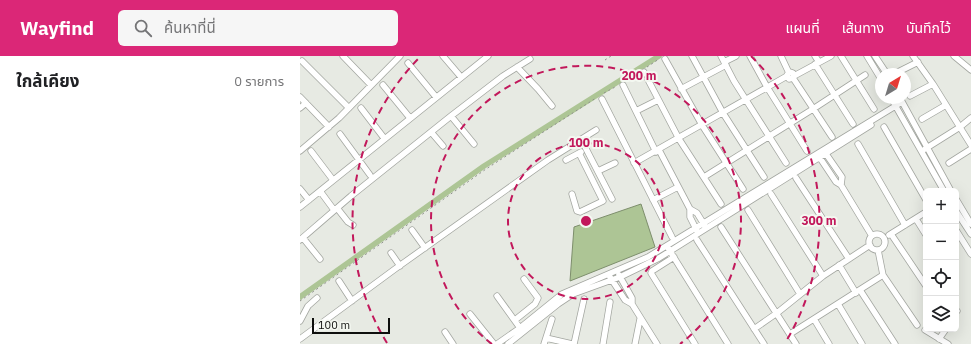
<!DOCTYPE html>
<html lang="th">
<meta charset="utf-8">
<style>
body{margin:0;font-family:"IBM Plex Sans","Noto Sans Thai",sans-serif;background:#f6f6f6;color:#202124}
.controls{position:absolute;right:12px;bottom:12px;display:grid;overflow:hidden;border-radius:6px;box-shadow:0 4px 16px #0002}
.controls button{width:36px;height:36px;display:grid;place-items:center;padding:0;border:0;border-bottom:1px solid #e0e0e0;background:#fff;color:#202124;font:20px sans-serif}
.compass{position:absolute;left:575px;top:12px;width:36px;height:36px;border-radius:50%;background:#fff;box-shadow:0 4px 16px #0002;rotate:38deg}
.scale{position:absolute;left:12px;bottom:10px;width:78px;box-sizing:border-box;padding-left:4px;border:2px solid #0e0f0d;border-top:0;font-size:11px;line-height:14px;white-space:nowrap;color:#0e0f0d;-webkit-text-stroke:3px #f4f8f1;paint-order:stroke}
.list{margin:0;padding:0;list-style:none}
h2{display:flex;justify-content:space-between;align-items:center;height:52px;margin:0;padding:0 16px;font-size:17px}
h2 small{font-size:13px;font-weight:400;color:#757577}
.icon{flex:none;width:22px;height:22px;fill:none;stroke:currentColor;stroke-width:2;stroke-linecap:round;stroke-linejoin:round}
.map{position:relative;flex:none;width:671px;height:288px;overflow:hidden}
header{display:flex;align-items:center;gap:24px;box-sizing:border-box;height:56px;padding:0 20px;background:#db2777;color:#fff}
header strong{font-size:19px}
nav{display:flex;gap:22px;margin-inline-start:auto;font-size:14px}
.search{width:280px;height:36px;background:#f6f6f6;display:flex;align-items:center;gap:10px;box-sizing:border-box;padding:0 14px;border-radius:6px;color:#757577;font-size:15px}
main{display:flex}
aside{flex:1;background:#fff}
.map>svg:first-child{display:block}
</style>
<header>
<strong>Wayfind</strong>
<div class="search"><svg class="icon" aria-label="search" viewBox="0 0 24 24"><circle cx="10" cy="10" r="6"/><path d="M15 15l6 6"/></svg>ค้นหาที่นี่</div>
<nav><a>แผนที่</a><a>เส้นทาง</a><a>บันทึกไว้</a></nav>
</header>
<main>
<aside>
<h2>ใกล้เคียง<small>0 รายการ</small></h2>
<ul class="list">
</ul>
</aside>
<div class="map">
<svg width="671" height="288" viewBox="0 0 671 288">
<rect width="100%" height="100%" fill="#e7eae3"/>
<path fill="#adc595" stroke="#7d8e6c" d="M341 148 355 191 270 225 274 171Z"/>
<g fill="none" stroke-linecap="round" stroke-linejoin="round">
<path stroke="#adc595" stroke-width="5.5" d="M0 241 184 110 359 0"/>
<g stroke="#a3a6a0" stroke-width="7">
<path id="minor" d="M43 0 71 29
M143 0 161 21
M392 0 423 57 464 121
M421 0 434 25 486 107
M450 0 467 31 507 95
M481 0 489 17
M515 0 519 6
M541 0 574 53
M567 0 581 23
M575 0 587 18
M613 0 633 28 671 89
M654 0 671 14
M365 3 402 69 443 133
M2 5 49 52
M424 6 436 0
M108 7 136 41
M515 8 553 68
M217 11 238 33 252 50
M344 16 379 83 421 148
M598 16 618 6
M494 20 493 17 490 16 487 19 489 23 493 22 494 20 531 0
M493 22 532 81
M83 29 110 62
M323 29 356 96
M381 33 426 9
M610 40 633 28
M0 41 29 71
M591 42 644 135
M600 42 651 135
M302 43 372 181
M0 52 6 47
M61 52 84 82
M336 55 358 44
M151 60 174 88
M622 63 646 49
M584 71 626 144
M131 76 143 90
M40 78 70 119
M281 83 312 143
M558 88 605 169
M625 93 660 71 671 62
M359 94 390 153V161L397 175
M0 95 39 62 100 0
M11 95 33 124
M524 95 542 121 541 129
M518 99 536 126 541 129 572 180
M266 104 281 96
M334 107 487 20
M649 107 671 93
M298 115 315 107
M404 121 513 53 565 19
M496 122 549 203
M0 133 9 144
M20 135 34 154
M272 138 277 155 280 156 303 145 279 97
M471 138 523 220
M656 143 671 168
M353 144 378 131
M0 151 188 0
M37 152 48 166 53 169
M390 153 397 157 405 170
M448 154 500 238
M656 155 671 178
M616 163 626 179
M421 171 496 288
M112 174 125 192
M656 174 671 198
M591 178 626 230
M569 186a8 8 0 1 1 16 0a8 8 0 1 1-16 0Z
M589 179 626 156
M3 182 20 203
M0 184 51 140 151 60 203 20 230 3
M397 184 464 288
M368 192 428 288
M578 194 583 219 617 269
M91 197 100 210
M374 201 352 215 351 217 395 288
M539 209 556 237
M319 219 332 242V248L357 288
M310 221 325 244 332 248
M39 225 52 245
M560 234 595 288
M197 240 220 272
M538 248 562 288
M656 256 657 255
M170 258 194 288
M514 263 529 288
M215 264 235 248 238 242 224 223
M0 265 8 250 17 242
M454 273 477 257 523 220 570 189
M625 274 648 288
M145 276 153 288
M490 278 583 219
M246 282 272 288
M0 283 95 213 248 104 296 74
M639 283 646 273
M197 288 220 272 262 238 348 201 602 46
M208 288 258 248 273 238 320 221 359 202 571 69
M244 288 252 263
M274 288 284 243
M303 288 310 246
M335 288 340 263"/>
</g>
<path stroke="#8e908b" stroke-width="1" stroke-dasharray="2 3" stroke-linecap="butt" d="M305 4 311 0
M347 11 359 3
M326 24 339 16
M304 37 317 30
M0 245 186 113 296 42"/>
<use href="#minor" stroke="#fff" stroke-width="5.5"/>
</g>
<g fill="none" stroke="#c2185b" stroke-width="2" stroke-dasharray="7 5">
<circle cx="286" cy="165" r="78"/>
<path d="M192 288A155 155 0 1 1 380 288"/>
<path d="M87 287A233 233 0 0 1 121 0M451 0A233 233 0 0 1 485 287"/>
</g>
<circle cx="286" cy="165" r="6" fill="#c2185b" stroke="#f4f8f1" stroke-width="2"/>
<g font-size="12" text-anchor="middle" font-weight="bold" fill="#c2185b" stroke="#f4f8f1" stroke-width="4" stroke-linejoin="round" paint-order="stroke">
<text x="339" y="24">200 m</text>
<text x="286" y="91">100 m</text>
<text x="519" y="169">300 m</text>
</g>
</svg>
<div class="controls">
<button>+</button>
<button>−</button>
<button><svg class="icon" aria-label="locate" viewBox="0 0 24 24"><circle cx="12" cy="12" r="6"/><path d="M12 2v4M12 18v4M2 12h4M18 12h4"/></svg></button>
<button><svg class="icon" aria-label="layers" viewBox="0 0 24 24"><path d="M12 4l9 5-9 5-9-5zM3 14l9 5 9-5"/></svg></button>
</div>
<svg class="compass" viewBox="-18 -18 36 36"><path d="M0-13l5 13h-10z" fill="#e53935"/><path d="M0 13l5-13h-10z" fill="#757577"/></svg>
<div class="scale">100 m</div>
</div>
</main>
